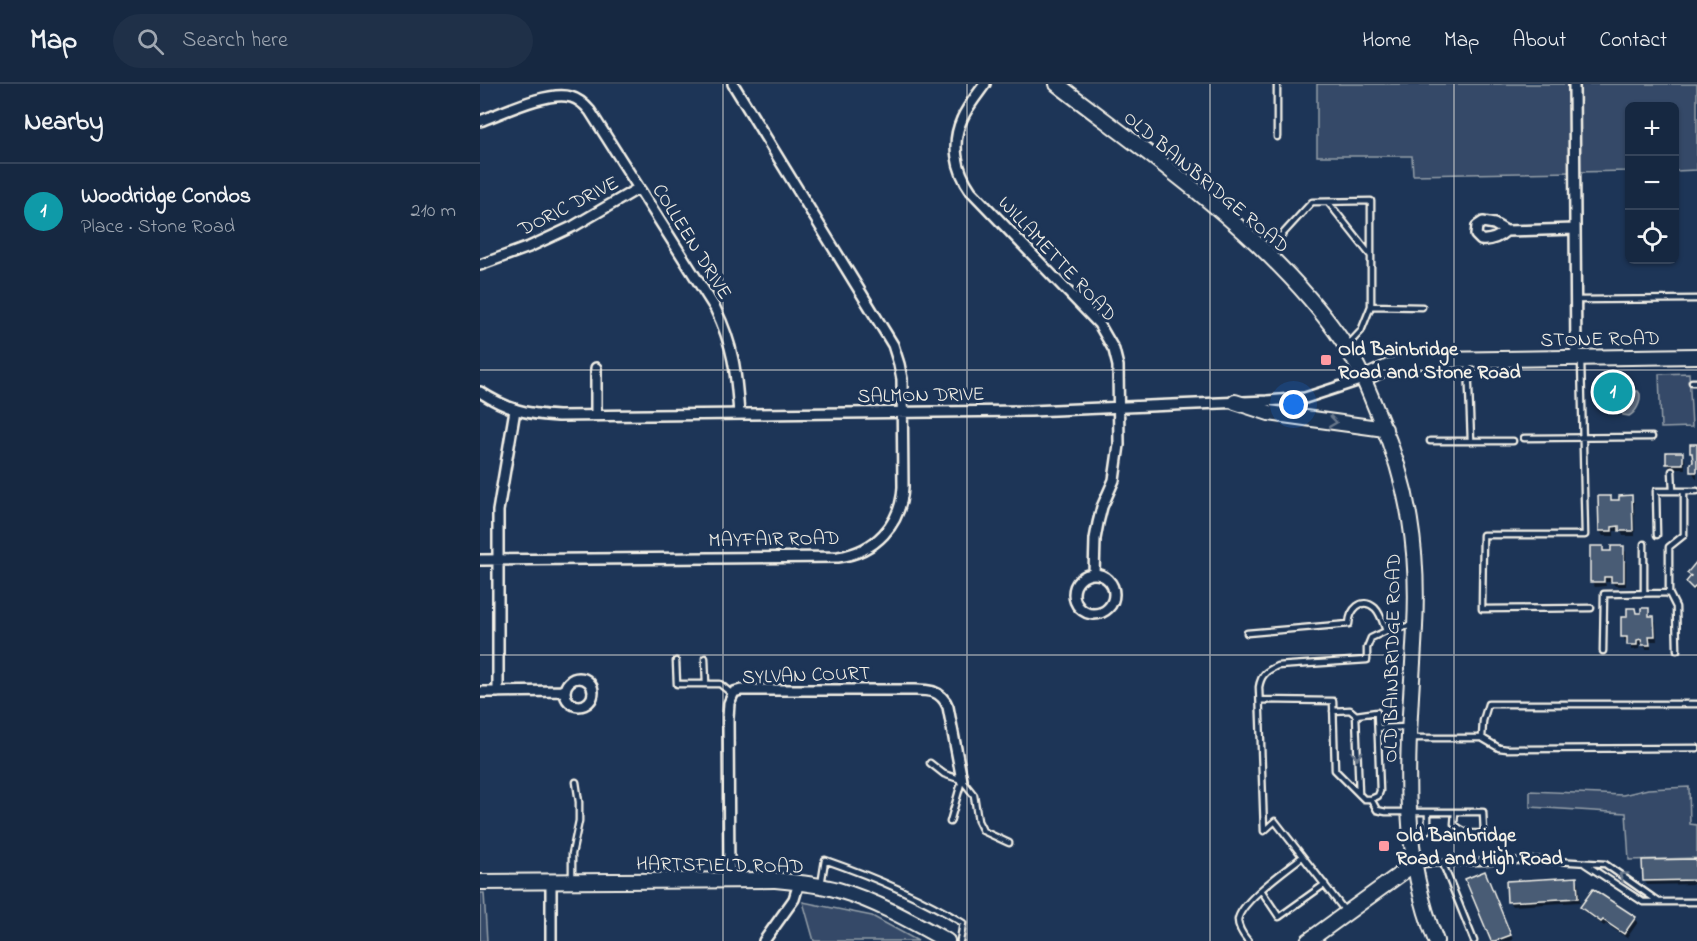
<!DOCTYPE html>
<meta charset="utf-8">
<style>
body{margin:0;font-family:"Indie Flower",sans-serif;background:#1f3048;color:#f1f3f6}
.controls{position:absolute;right:18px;top:18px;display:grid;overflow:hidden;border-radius:9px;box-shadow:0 2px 4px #0004}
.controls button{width:54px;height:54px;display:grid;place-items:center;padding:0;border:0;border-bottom:2px solid #35445a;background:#162841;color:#f1f3f6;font:30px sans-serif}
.you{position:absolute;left:814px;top:321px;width:21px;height:21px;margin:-15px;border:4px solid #fff;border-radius:50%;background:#1a73e8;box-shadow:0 0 0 9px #1a73e833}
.badge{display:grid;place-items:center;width:39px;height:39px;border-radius:50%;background:#ff9aa2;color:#fff;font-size:20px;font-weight:700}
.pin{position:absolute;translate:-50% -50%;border:3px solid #fff;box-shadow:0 2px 6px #0006}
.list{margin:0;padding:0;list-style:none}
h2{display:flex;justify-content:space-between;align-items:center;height:78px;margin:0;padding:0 24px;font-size:26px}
h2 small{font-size:20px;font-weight:400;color:#9ea6b1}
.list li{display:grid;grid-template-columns:39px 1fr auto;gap:18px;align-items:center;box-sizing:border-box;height:96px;padding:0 24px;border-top:2px solid #35445a}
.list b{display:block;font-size:22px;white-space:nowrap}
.list p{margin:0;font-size:20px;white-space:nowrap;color:#9ea6b1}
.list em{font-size:20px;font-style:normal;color:#9ea6b1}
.icon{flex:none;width:33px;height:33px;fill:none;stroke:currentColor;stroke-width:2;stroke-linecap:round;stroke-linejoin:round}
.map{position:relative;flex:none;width:1217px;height:857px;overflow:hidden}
header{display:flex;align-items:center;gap:36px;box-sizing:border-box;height:84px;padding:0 30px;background:#162841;border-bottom:2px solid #35445a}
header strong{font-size:28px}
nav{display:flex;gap:33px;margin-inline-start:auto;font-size:21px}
.search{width:420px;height:54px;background:#1f3048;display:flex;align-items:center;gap:15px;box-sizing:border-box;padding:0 21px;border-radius:33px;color:#9ea6b1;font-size:22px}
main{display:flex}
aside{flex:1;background:#162841}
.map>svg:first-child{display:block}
</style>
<header>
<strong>Map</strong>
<div class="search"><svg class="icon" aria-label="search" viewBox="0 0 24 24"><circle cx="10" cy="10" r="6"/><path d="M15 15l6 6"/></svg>Search here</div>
<nav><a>Home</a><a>Map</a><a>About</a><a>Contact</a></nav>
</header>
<main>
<aside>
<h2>Nearby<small></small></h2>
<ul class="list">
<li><span class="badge" style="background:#0f9aa8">1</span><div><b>Woodridge Condos</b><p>Place · Stone Road</p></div><em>210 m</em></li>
</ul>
</aside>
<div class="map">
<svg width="1217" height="857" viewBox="0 0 1217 857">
<rect width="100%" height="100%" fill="#1d3557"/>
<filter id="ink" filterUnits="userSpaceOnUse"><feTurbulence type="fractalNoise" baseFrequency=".0167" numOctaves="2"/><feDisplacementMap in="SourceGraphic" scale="12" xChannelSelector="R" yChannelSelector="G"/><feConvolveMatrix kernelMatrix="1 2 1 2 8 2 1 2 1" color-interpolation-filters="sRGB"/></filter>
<g filter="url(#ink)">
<path fill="#354a67" stroke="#949ea8" stroke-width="1.5" d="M837 0H1217V86L1195 87 1194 22H1150L1149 87 933 91 932 72H837Z
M1209 289 1212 343 1181 344 1179 290Z
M1209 703 1210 740 1217 741V774L1149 776 1146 729 1050 723V707L1143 711 1168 705Z
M0 809H4L7 857H0Z
M323 818 392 832 438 857H334Z"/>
<path fill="#5e6d82" stroke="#9aa2ab" stroke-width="1.5" d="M1153 307H1158L1160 310C1161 319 1156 328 1149 332L1143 331 1140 322 1142 319 1149 317Z"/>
<path fill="#0007" d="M1139 299 1145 313 1128 319 1122 306Z
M1217 361V396L1212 387 1214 380V373L1211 368Z
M1188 370H1202L1205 375V385H1191L1188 380Z
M1130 413 1133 418 1151 413 1154 418 1155 452H1143L1141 447H1134V452H1123L1120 447Z
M1122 464 1125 468H1132L1143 464 1146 468V502H1135L1132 498H1125L1126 502 1115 503 1112 498Z
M1217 479V508H1216L1208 498 1211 493 1209 489Z
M1168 525 1171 534H1173L1176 538 1177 557H1171V565H1166L1163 560H1159V565L1152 566 1149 558H1146L1143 553 1148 534 1155 526 1158 531Z
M1215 776 1217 779V800L1167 801 1164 796Z
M1007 794 1033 856 1030 857H1013Z
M1096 794 1099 799 1100 818 1032 822 1029 818Z
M1102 824 1155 834 1158 838 1147 854 1126 840 1124 842 1105 828Z"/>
<path fill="#485b74" stroke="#f4f1e8" stroke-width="1.5" d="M1140 298 1145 311 1126 318 1120 305Z
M1210 360H1217V388H1210V379L1213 378 1212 369H1210Z
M1186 368H1203V380H1186Z
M1152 411 1153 447H1139V442L1132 443V447H1119L1118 412H1131V416H1139V412Z
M1110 462H1123V467H1131V462H1144V498H1131V493H1124V498H1110Z
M1217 477V501L1213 505 1206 498 1211 492 1207 489Z
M1147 524H1155L1156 529H1161V524H1169V532H1174L1175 552H1169L1170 561H1162L1161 555 1157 556V561H1147V553H1141V533H1147Z
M1216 775V796L1163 797 1162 776Z
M1005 787 1031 851 1015 857H1011L985 795Z
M1097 793 1098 814 1027 818 1026 797Z
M1113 805 1156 833 1144 850 1123 836 1121 838 1100 823Z"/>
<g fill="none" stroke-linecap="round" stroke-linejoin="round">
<g stroke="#f4f1e8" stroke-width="9">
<path id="lane" d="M797 0V53
M848 118 891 172
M788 166 832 118 891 117V222L881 247 867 262
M1095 216 1217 215
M891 222 942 223
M1101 276 1105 451H1003L1002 525 1111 524
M988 278 991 357
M1212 298H1217
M1044 354 1172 353
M950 357H1033
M1192 387 1193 407
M1177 451 1176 407H1217
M1164 460V509
M1189 509 1196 523 1197 566
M767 549 869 540C870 526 881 512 895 524 901 530 903 539 906 547
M1123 567 1124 510 1189 509V463L1204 451V407
M225 574 226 600
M196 577 197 600H240L252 610
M780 616 853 617 855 686 884 715H891L898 712 900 707 897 628 876 631 870 626 853 627
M876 631 879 710
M898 644 928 643
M932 654H1002L1019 664 1027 665 1217 664
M1002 654 1003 637 1008 620H1217
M450 679 464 690 482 696 494 711 498 737 503 747 529 759
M891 715 897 726 906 728H1003L1004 749C991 750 984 749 974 740L975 728
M470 738 482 696
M784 747 779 603C781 591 786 587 797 582L887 576V564L891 554 906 547 934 541
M784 747 795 737 865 827
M933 747 948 746V728
M937 780 1059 776 1125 780 1179 818
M963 780 994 857
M1105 780 1163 818H1217
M92 796V770L99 737V718L96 698
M341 801 345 776C394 793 439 812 483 839L480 857
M781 806 799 833 845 800
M768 857C763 851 758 844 758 836 760 818 807 785 822 773"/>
</g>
<g stroke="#f4f1e8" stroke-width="14">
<path id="street" d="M505 0C497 11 487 23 482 35 471 59 476 86 491 107L619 240 634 266 638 282 639 361 634 396 622 423 618 439 615 455 614 490
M1094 0 1096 274
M0 37C22 29 69 6 91 13 99 15 105 21 110 27L235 224C254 263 256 288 259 330
M1026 147 1014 140 1003 138 997 142 996 151 1001 156C1010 157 1019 153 1026 147L1095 145
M0 181 49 163 94 142 159 104
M116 284V331
M0 308C28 326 46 330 78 332L551 327 787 317 825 314 883 295
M0 476 358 473C395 468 421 441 423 403L422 295 419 280 413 261 253 0
M594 510a20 20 0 1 1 40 0a20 20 0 1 1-40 0Z
M85 608a14 14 0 1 1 28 0a14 14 0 1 1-28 0Z
M0 608 85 607
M18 608V427L35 326
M249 797 248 634 249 619 254 608 261 606H425C443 606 460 603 468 623L482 696
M71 798V857
M284 857 314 815 319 799"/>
</g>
<g stroke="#f4f1e8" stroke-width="18">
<path id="secondary" d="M577 0C664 67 758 131 830 215 846 234 862 254 874 276 884 294 891 313 899 332 929 401 939 467 935 543 930 648 915 757 956 857
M883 295 910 282 933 278 956 276 1217 272
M755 318 789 329 905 345
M0 798 294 796C315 798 337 800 358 806 396 817 433 838 467 857
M828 857 934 780"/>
</g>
<use href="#lane" stroke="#1d3557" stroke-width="4.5"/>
<use href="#street" stroke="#1d3557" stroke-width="9"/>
<use href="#secondary" stroke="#1d3557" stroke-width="14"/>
</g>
<defs><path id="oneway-chevron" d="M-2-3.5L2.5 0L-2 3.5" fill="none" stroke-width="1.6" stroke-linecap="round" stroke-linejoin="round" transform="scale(1.5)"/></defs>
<g stroke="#68778a">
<use href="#oneway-chevron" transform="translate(853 338) rotate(8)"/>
<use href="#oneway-chevron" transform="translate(877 671) rotate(88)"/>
<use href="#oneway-chevron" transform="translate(1143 792) rotate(-145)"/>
</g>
</g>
<path fill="none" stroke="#f4f1e8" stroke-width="1.5" stroke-opacity="0.55" d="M243 0V857M487 0V857M730 0V857M974 0V857M0 286H1217M0 571H1217"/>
<g fill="#ff9aa2" stroke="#1d3557" stroke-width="2">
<rect x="840" y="270" width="12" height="12" rx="3"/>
<rect x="898" y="756" width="12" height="12" rx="3"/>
</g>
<g text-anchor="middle" stroke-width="6" stroke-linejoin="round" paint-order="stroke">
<g font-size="20" fill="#f4f1e8" stroke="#1d3557">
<text transform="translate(727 97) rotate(40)" y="7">OLD BAINBRIDGE ROAD</text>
<text transform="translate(88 121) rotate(-27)" y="7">DORIC DRIVE</text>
<text transform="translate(213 157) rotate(58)" y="7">COLLEEN DRIVE</text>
<text transform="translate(578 174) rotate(47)" y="7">WILLAMETTE ROAD</text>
<text transform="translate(1120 254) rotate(-1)" y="7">STONE ROAD</text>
<text transform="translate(441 310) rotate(-1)" y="7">SALMON DRIVE</text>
<text transform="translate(294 454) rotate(-1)" y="7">MAYFAIR ROAD</text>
<text transform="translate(911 574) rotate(-89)" y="7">OLD BAINBRIDGE ROAD</text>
<text transform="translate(326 590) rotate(-2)" y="7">SYLVAN COURT</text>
<text transform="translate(240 780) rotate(1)" y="7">HARTSFIELD ROAD</text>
</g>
<g font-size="20" font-weight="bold" fill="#f4f1e8" stroke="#1d3557" text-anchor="start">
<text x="858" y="271">Old Bainbridge<tspan x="858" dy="23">Road and Stone Road</tspan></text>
<text x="916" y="757">Old Bainbridge<tspan x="916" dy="23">Road and High Road</tspan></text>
</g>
</g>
</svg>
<div class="controls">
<button>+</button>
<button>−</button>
<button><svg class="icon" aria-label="locate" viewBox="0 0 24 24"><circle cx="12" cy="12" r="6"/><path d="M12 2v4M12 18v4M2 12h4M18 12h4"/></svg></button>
</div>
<div class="you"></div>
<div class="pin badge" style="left:1133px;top:308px;background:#0f9aa8">1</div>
</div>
</main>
